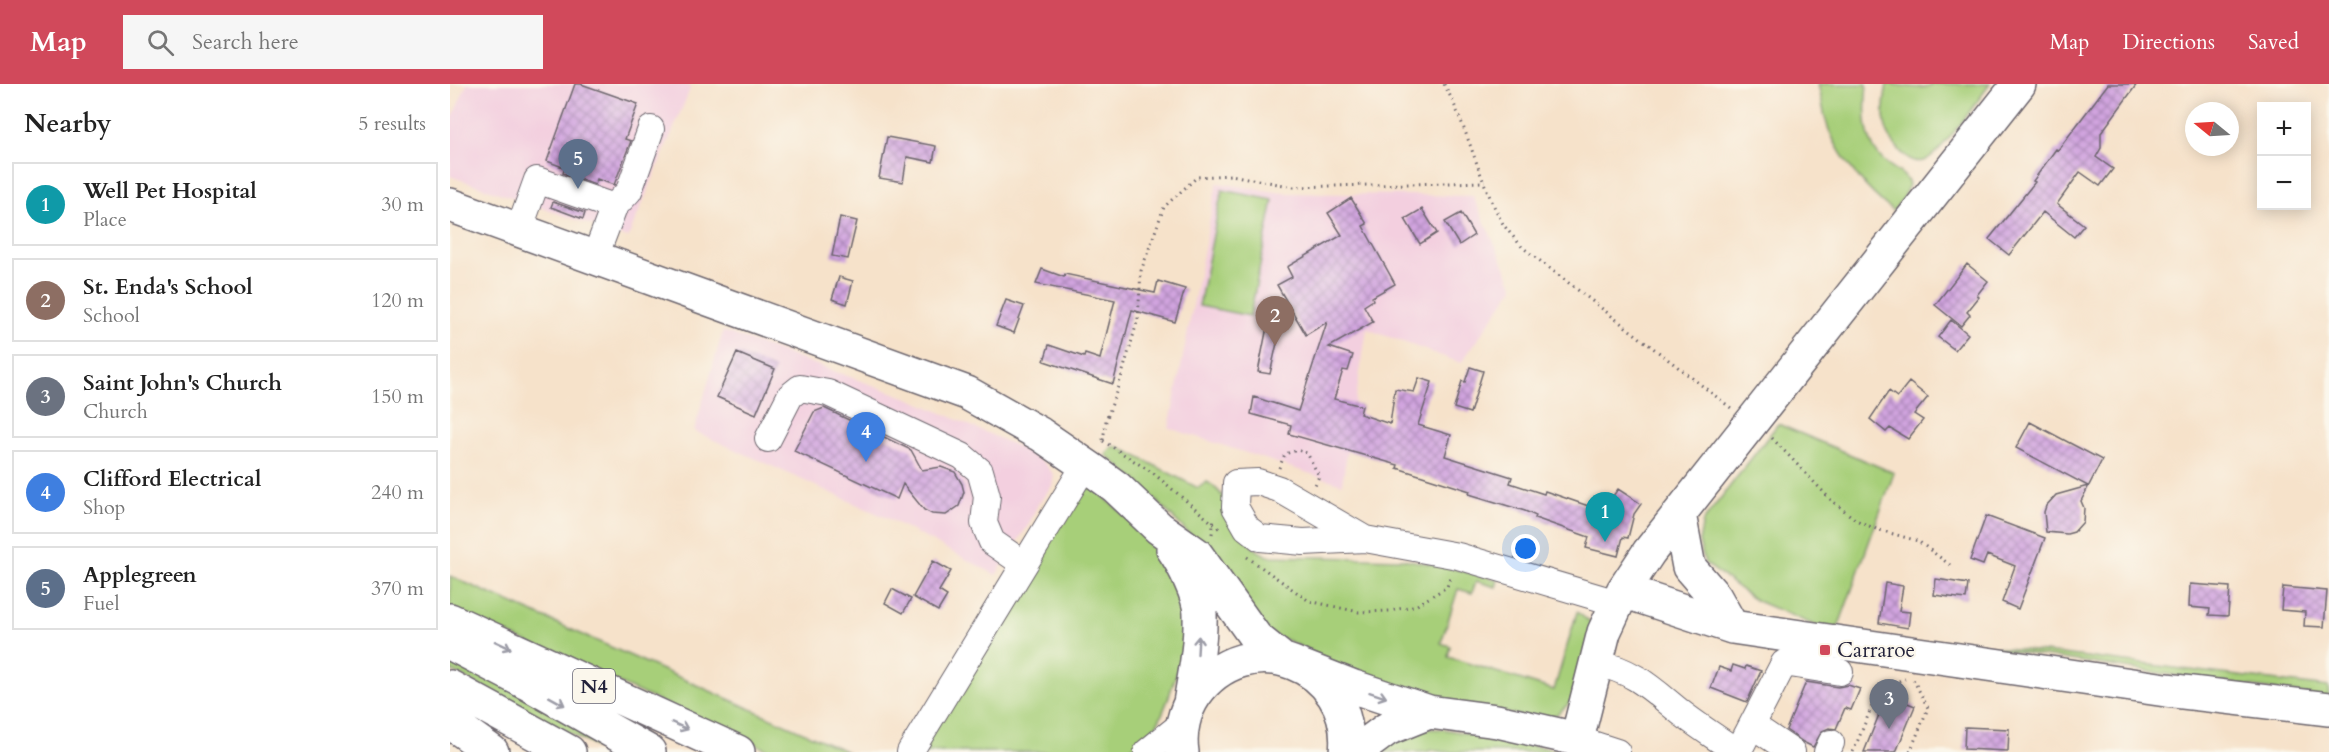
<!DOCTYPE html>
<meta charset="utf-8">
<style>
body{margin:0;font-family:Cardo,serif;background:#f6f6f6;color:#222}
.controls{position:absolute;right:18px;top:18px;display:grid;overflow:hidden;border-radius:0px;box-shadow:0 3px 15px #0003}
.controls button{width:54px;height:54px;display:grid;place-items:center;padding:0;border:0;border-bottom:2px solid #e0e0e0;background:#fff;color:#222;font:30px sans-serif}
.compass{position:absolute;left:1735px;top:18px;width:54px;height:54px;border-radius:50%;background:#fff;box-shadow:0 3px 15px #0003;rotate:288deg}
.you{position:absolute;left:1076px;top:465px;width:21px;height:21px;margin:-15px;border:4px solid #fff;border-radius:50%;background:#1a73e8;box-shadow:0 0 0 9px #1a73e833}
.badge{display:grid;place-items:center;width:39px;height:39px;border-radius:50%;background:#d1495b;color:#fff;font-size:20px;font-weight:700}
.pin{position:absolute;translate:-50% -50px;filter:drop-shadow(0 2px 3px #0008)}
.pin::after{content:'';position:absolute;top:32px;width:21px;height:18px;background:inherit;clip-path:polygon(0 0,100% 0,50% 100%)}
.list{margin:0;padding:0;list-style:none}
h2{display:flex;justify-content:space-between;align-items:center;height:78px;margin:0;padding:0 24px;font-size:26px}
h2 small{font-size:20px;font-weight:400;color:#767676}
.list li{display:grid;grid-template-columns:39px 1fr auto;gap:18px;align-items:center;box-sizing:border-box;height:84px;margin:0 12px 12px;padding:0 12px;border:2px solid #e0e0e0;border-radius:0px}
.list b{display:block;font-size:22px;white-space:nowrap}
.list p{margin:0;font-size:20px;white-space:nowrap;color:#767676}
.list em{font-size:20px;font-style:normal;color:#767676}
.icon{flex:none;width:33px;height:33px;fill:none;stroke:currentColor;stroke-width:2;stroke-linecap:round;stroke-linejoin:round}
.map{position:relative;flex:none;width:1879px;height:668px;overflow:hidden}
header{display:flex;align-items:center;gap:36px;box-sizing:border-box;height:84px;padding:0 30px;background:#d1495b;color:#fff}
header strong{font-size:28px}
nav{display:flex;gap:33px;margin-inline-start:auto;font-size:21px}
.search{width:420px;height:54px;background:#f6f6f6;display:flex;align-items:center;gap:15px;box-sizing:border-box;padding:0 21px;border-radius:0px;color:#767676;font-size:22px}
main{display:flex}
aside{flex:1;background:#fff}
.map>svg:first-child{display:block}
</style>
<header>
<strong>Map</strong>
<div class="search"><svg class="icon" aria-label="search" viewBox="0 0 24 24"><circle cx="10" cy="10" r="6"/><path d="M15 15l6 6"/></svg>Search here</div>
<nav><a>Map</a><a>Directions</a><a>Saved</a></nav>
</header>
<main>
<aside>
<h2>Nearby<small>5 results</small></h2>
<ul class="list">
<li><span class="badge" style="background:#0f9aa8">1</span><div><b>Well Pet Hospital</b><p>Place</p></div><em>30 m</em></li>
<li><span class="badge" style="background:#8d6e63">2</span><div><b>St. Enda's School</b><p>School</p></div><em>120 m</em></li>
<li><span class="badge" style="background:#6b7280">3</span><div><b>Saint John's Church</b><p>Church</p></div><em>150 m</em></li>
<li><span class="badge" style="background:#3f7fe0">4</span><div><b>Clifford Electrical</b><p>Shop</p></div><em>240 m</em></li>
<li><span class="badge" style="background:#5c6f8a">5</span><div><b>Applegreen</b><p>Fuel</p></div><em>370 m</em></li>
</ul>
</aside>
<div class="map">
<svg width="1879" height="668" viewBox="0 0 1879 668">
<defs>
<pattern id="building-cross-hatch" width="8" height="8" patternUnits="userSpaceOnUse" patternTransform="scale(1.5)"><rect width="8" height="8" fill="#d1a4df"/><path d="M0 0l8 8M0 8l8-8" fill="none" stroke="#a985b6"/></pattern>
</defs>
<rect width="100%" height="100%" fill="#fbf7ec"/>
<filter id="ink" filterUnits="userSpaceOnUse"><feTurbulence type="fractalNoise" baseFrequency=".0167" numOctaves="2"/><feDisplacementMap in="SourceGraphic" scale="12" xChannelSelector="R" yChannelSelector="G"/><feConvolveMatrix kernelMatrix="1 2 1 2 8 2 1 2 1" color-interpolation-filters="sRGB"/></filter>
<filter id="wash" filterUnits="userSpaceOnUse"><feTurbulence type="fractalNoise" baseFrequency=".008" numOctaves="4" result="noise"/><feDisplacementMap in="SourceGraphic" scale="24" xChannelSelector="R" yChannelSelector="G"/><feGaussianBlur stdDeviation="1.35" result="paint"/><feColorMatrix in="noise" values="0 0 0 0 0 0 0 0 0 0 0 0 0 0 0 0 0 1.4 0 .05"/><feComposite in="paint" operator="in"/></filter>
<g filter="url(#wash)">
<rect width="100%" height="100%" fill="#f6e2ca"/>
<path fill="#f3cfdf" d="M17 0H233L241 3 178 154 0 92V39Z
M767 99 833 109 1023 112 1064 203 1011 279 917 245 892 400 719 344Z
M273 247 458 314 571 364 594 379 604 391 602 402 588 420 579 440 546 491 439 435 244 347Z"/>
<path fill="#a7cf79" stroke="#64785a" stroke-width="1.5" d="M1368 0H1417C1414 28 1413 59 1436 79 1445 86 1456 90 1459 101L1451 117 1443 127C1416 106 1392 77 1379 46 1373 31 1372 15 1368 0Z
M1437 0C1451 0 1470 8 1483 0H1540C1528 16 1489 73 1473 77 1462 80 1452 70 1446 62 1430 44 1433 22 1437 0Z
M772 106 823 116 800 232 749 222Z
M1328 340 1444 389 1388 544 1383 549 1305 516 1255 479 1249 458 1253 437Z
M662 363H669L748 404 757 398C789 416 779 456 818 472L953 475 997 483 1048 496 1046 503 1026 497 1022 509 1008 505 991 559 1000 562 998 573 1104 606 1127 528 1145 542 1124 615 1106 631 1093 635 955 614 843 559 815 547 749 460 687 397 656 371Z
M643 403C681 437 729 474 737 527 740 549 729 583 722 603 712 635 705 654 672 668H470L629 408Z
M0 492 398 668H323L0 524Z
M1506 559 1612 570 1878 603 1879 614Z
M0 571 176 668H155L0 586Z
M956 645H993L1117 668H995L982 666 975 668H925Z"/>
<g id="blocks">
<path fill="url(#building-cross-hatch)" d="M125 0H131L188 20 175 55 181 57 164 101 147 95 145 101 113 89 115 84 97 77Z
M1658 0H1687L1651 49V64L1646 73 1663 85 1650 102 1630 88 1607 120 1634 141 1624 153 1593 128 1559 171 1539 155 1585 98 1583 97 1606 65 1608 66Z
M437 53 486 62 483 78 457 73 453 98 429 94Z
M901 114 917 140 913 142 945 200 922 213 923 216 914 222 923 238 879 263 903 271 898 287 893 286 884 315 912 322 910 330 940 340 945 305 964 308 969 294 982 298 968 341 1001 351 995 372 1062 393 1060 399 1094 410 1095 407 1150 426 1151 422 1155 423 1168 405 1191 420 1184 430 1178 454 1173 453 1168 472 1136 464 1139 453 1085 434 1086 432 1075 427 1019 410 1020 407 947 384 948 381 839 350 841 341 801 330 804 313 848 327 877 238 856 251 827 201 842 193 837 183 892 151 878 129Z
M103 118 135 129 133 135 101 123Z
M972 125 987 149 970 160 955 135Z
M1011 129 1024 151 1009 161 995 138Z
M390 133 407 137 398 175 382 172Z
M1517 180 1538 197 1527 211 1529 213 1517 228 1520 231 1511 242 1485 221Z
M592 185 614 193 615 190 705 209 708 197 735 205 725 238 682 226 663 300 594 277 599 261 634 273 635 270 650 275 665 216 586 200Z
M389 193 403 197 397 220 382 215Z
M556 216 574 222 564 249 546 242Z
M1501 236 1518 250 1505 266 1488 253Z
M817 243 830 246 820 290 808 288Z
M287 269 325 285 306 330 267 313Z
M1020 283 1033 287 1020 329 1004 324 1012 297 1015 298Z
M1459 298 1478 313 1464 330 1473 336 1458 355 1440 344 1436 348 1420 335 1439 307 1447 313Z
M374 324 461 366 472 386 491 383 505 388 512 400 514 408 509 422 496 431 482 430 474 426 453 400 447 415 344 367 364 328Z
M1580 338 1652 376 1631 417 1634 424 1633 438 1624 448 1617 450 1596 448 1594 428 1596 422 1606 411 1638 402 1566 364Z
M1536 432 1595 454 1568 525 1552 518 1565 482 1537 471 1533 481 1520 476Z
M483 477 501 487 489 507 497 512 488 527 463 513Z
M1486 495 1518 500 1516 515 1484 511Z
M1435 499 1453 502 1449 527 1460 528 1458 544 1429 539Z
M1740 500 1780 503 1778 532 1759 531 1760 525 1739 523Z
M1833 503 1877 507 1874 543 1854 542 1855 528 1831 526Z
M442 505 461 515 453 529 435 519Z
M1283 581 1295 585 1296 582 1311 587 1297 618 1261 604 1269 583 1281 587Z
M1356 598 1388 603 1398 601 1410 605 1401 626 1395 624 1386 645 1379 644 1372 647 1363 663 1353 658 1336 646Z
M1437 611 1465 622 1446 668H1414Z
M1515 643 1559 645 1558 667 1514 665Z"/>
</g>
</g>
<g filter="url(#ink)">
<use href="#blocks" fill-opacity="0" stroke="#6c656d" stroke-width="1.5"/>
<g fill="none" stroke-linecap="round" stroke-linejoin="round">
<g stroke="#6c656d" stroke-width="28">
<path id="minor" d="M164 123 179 107 201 45
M69 146 87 96 164 123 145 173
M318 355 340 312 350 304 378 309 512 372 530 387 537 412 534 439 542 458 574 480
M915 455 829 405 808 398 786 399 785 423 797 444 810 454 853 458 915 455 1008 472 1167 519
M1147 580C1184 585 1206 609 1234 631 1251 644 1270 656 1287 668
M1302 641 1342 668
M1127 655 1167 668
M460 668 635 381
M697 668 733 639
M1288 668 1334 579 1390 588
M1377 668 1381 659"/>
</g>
<g stroke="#6c656d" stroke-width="36">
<path id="major" d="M0 121 517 309 590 350 644 387 666 403 709 444 746 470 806 554 832 575
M1229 430 1239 483 1265 513 1282 543
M723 465C733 479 750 513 750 530 751 559 745 590 740 619
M1173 507 1282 543 1716 606 1879 625
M853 583 904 603 979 628 1047 637 1127 655 1154 548 1173 507 1199 468 1569 0
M732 668C729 649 734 627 745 611 796 538 906 580 896 668
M906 668 937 645 979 628"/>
</g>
<g stroke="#6c656d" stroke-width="36">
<path id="highway" d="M0 536 288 668
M0 559 77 599 199 668
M0 603 119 668
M0 638 42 668"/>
</g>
<path stroke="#6c656d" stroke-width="3" stroke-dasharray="1.5 4.5" stroke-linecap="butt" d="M994 0C1018 44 1028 94 1052 138 1057 147 1066 155 1072 163L1281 324
M1322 354 1381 416 1406 436 1426 445 1468 457 1500 481
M653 356 656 337 671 294 688 235 691 187 714 123 747 93 781 91 844 103 1035 98
M653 357 703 389 772 447
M829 384 835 370 847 366 857 369 869 392 865 401
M762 450 764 433
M797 473 859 517 909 528 940 527 967 521 997 503 1001 491
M1403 668 1430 603 1455 595
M1460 668 1478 624 1463 595"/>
<use href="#minor" stroke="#fff" stroke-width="26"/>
<use href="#major" stroke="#fff" stroke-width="33"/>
<use href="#highway" stroke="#fff" stroke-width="33"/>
</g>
<defs><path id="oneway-shaft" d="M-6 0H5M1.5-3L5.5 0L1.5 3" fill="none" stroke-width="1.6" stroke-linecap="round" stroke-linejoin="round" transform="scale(1.5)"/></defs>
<g stroke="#9c9ca7">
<use href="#oneway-shaft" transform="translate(53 561) rotate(25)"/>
<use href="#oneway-shaft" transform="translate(748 561) rotate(-87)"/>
<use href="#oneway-shaft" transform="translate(928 611) rotate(18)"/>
<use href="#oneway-shaft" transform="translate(107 617) rotate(29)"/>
<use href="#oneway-shaft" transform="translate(230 642) rotate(24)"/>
</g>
</g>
<rect fill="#d1495b" stroke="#fbf7ec" stroke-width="2" x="1369" y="560" width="12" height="12" rx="3"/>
<g text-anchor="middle" stroke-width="4.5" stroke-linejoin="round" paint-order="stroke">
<rect fill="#fbf7ec" stroke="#636270" stroke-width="1.5" x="123" y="585" width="42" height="34" rx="4.5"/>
<g font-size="20" font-weight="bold" fill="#22223b">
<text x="144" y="609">N4</text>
</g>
<g font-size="21" fill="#22223b" stroke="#fbf7ec" text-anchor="start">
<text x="1387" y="573">Carraroe</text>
</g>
</g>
</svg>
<div class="controls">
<button>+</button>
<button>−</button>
</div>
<svg class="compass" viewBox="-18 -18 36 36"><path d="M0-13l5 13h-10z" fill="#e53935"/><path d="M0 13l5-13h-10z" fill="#767676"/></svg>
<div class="you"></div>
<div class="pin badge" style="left:1155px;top:458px;background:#0f9aa8">1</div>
<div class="pin badge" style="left:825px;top:262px;background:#8d6e63">2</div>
<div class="pin badge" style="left:1439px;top:645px;background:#6b7280">3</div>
<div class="pin badge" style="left:416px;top:378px;background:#3f7fe0">4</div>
<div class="pin badge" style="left:128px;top:105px;background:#5c6f8a">5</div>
</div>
</main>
